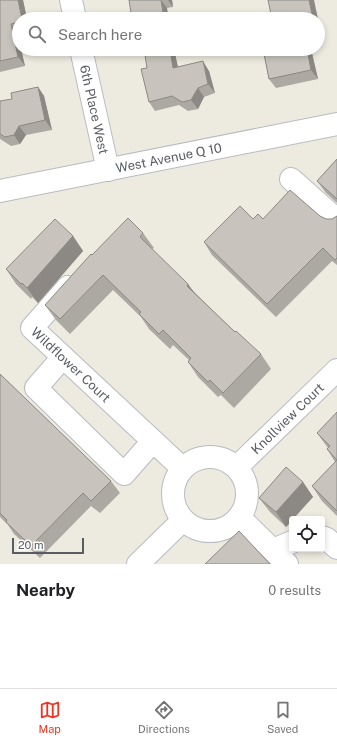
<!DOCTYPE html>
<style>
body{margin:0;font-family:"Public Sans",sans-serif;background:#f2f2f2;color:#202124}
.controls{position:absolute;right:12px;bottom:12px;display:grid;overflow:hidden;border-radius:4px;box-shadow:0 2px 6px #0003}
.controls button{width:36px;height:36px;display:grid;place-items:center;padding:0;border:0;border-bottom:1px solid #e0e0e0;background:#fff;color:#202124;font:20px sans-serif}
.scale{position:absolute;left:12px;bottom:10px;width:72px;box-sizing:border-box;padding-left:4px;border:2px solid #595d63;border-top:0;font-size:11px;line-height:14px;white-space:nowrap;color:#595d63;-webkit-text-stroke:3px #fff;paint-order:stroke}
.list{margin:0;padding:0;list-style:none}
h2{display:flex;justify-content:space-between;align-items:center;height:52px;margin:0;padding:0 16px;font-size:17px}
h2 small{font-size:13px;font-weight:400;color:#757577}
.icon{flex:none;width:22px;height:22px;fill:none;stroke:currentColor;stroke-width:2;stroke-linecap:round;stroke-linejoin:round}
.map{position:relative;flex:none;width:337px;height:564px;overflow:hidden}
.search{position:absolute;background:#fff;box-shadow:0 2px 6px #0003;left:12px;right:12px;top:12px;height:44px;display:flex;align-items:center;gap:10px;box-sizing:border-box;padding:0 14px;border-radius:22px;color:#757577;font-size:15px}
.sheet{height:124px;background:#fff}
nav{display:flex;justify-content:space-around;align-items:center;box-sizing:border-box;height:56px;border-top:1px solid #e0e0e0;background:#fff;font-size:11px;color:#757577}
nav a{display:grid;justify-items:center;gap:2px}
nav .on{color:#f5311f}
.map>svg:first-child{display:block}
</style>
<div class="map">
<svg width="337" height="564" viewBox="0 0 337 564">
<rect width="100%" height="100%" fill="#edebe0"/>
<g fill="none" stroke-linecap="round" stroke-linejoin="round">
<g stroke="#b8bbc1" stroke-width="24">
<g id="minor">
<path d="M71 0 75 19"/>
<path id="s1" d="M81 49 108 170"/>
<path d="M291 179 337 220"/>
<path id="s2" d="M0 191 337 124"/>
<path id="s3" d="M68 287 32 328 182 468"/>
<path d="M63 357 36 388 124 474 153 441"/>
<circle cx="210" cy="494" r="37"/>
<path id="s4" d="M237 467 337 370"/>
<path d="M239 517 287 564"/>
<path d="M322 537 327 539 337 548"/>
<path d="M273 550 292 542"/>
<path d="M138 564 183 520"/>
</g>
</g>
<use href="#minor" stroke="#fff" stroke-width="22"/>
</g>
<path fill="#aca9a3" d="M0 0H23L27 19H19V32L17 33 19 49H21L25 66 0 72Z
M132 0H172L173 7 167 8Z
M318 20 323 42H318Z
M144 49H174L178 67 209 71 215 93 204 97 198 109 188 111 179 105 155 111 149 102 147 68Z
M263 49H311L318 79 276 88 269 79Z
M38 87 44 96 52 130 26 135 20 144 11 146 0 139V101L12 99Z
M337 159V203L326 193 317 181Z
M320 216 326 219H332L337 216V265L332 261 276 317 212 255 204 242 253 219H263Z
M143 233 154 248 152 249 195 293 235 332 261 354 271 369 234 408 221 395 218 397 198 377 188 362 189 360 173 345 170 349 149 329 141 317 113 290 70 334 56 320 45 305Z
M73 236 83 251 38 303 32 297 31 299 16 284 6 269Z
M0 374 111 481 120 493 100 513 91 506 40 558 14 534 8 525 0 517Z
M337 412V516L322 501 312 486 335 462 327 449 328 448 317 433Z
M303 482 313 497 293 519H292L286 527 270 512 259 498Z"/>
<path fill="#8c8984" d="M18 0H23L27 19H22Z
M161 0 167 8 169 19H164Z
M168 0H172L173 7Z
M309 0H314L318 19H313Z
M318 20 323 42 318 35Z
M11 24 17 33 19 42V49H21L25 66 18 57Z
M170 49H174L180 77 173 68Z
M307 49H311L318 79 311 70Z
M203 61 209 71 215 93 208 84Z
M38 87 44 96 52 130 45 120Z
M198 88 204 97 198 109 191 100Z
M19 126 26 135 20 144 14 135Z
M73 236 83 251 38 303 27 288Z
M188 284 199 299 187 286Z
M303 482 313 497 293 519H292V521L286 527 276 512Z"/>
<path fill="#c8c4bd" stroke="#8c8984" d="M0 0H18L22 19H19V22L11 24 18 57 0 61Z
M129 0H161L164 19H132Z
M268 0H309L313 19H272Z
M144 49H170L173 68 203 61 208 84 198 88 191 100 182 102 172 96 149 102 141 69 147 68Z
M263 49H307L311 70 269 79Z
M38 87 45 120 19 126 14 135 5 137 0 134V101L12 99 11 93Z
M337 159V199L317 181Z
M290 190 320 216 326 219H332L337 216V258L335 260 323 248 267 304 204 242 240 206 253 219 258 214 263 219Z
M128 218 143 233 140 237 188 284 187 286 235 332 236 331 261 354 223 393 210 380 208 382 188 362 191 358 163 330 159 334 139 314 141 312 103 275 60 319 45 305 91 254 92 255Z
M55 219 73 236 27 288 22 283 21 284 6 269Z
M0 374 111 481 91 501 83 493 31 546 6 522 7 520 0 513Z
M337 412V460L327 449 330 446 317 433Z
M337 460V511L312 486Z
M286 467 303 482 276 512 259 498Z
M239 531 270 564H205Z"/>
<g text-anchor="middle" stroke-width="3" stroke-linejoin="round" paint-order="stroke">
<g font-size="13" fill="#595d63" stroke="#fff">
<text dy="5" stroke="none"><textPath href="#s1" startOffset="62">6th Place West</textPath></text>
<text dy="5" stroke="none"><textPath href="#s2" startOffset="172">West Avenue Q 10</textPath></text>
<text dy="5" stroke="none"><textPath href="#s3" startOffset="108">Wildflower Court</textPath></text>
<text dy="5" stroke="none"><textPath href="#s4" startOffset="70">Knollview Court</textPath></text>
</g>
</g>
</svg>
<div class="controls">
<button><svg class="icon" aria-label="locate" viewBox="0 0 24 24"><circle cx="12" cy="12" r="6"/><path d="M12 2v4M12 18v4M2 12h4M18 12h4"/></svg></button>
</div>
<div class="scale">20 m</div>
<div class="search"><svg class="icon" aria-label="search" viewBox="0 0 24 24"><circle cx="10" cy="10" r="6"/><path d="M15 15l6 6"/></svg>Search here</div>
</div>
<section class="sheet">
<h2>Nearby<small>0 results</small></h2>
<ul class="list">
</ul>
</section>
<nav>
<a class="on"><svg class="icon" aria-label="map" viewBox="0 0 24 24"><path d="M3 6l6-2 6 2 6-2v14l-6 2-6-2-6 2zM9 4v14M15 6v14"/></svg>Map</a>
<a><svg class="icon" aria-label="directions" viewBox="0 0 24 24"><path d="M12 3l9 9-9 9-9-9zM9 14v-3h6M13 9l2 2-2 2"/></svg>Directions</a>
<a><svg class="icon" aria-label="saved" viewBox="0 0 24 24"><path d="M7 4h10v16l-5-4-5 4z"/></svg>Saved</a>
</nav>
